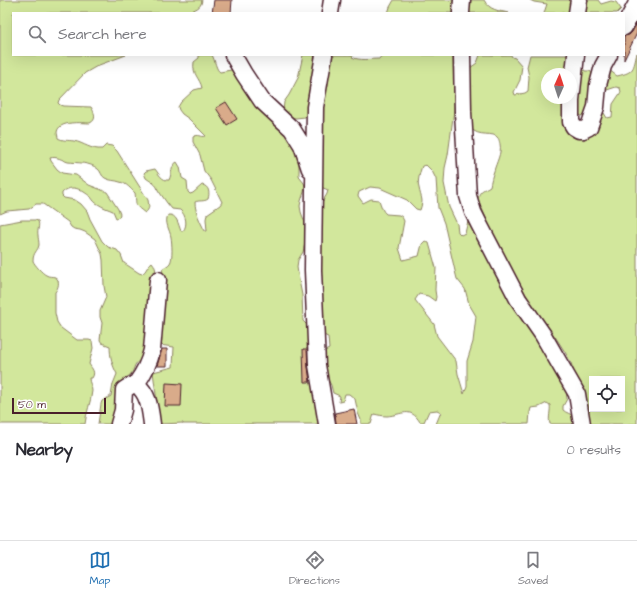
<!DOCTYPE html>
<style>
body{margin:0;font-family:"Architects Daughter",sans-serif;background:#f2f2f3;color:#2b2b33}
.controls{position:absolute;right:12px;bottom:12px;display:grid;overflow:hidden;border-radius:0px;box-shadow:0 4px 16px #0002}
.controls button{width:36px;height:36px;display:grid;place-items:center;padding:0;border:0;border-bottom:1px solid #e1e1e2;background:#fff;color:#2b2b33;font:20px sans-serif}
.compass{position:absolute;left:541px;top:68px;width:36px;height:36px;border-radius:50%;background:#fff;box-shadow:0 4px 16px #0002;rotate:3deg}
.scale{position:absolute;left:12px;bottom:10px;width:94px;box-sizing:border-box;padding-left:4px;border:2px solid #4a1f2b;border-top:0;font-size:11px;line-height:14px;white-space:nowrap;color:#4a1f2b;-webkit-text-stroke:3px #fff;paint-order:stroke}
.list{margin:0;padding:0;list-style:none}
h2{display:flex;justify-content:space-between;align-items:center;height:52px;margin:0;padding:0 16px;font-size:17px}
h2 small{font-size:13px;font-weight:400;color:#7c7c81}
.icon{flex:none;width:22px;height:22px;fill:none;stroke:currentColor;stroke-width:2;stroke-linecap:round;stroke-linejoin:round}
.map{position:relative;flex:none;width:637px;height:424px;overflow:hidden}
.search{position:absolute;background:#fff;box-shadow:0 4px 16px #0002;left:12px;right:12px;top:12px;height:44px;display:flex;align-items:center;gap:10px;box-sizing:border-box;padding:0 14px;border-radius:0px;color:#7c7c81;font-size:15px}
.sheet{height:116px;background:#fff}
nav{display:flex;justify-content:space-around;align-items:center;box-sizing:border-box;height:56px;border-top:1px solid #e1e1e2;background:#fff;font-size:11px;color:#7c7c81}
nav a{display:grid;justify-items:center;gap:2px}
nav .on{color:#1f6fb2}
.map>svg:first-child{display:block}
</style>
<div class="map">
<svg width="637" height="424" viewBox="0 0 637 424">
<rect width="100%" height="100%" fill="#fff"/>
<filter id="ink" filterUnits="userSpaceOnUse"><feTurbulence type="fractalNoise" baseFrequency=".025" numOctaves="2"/><feDisplacementMap in="SourceGraphic" scale="8" xChannelSelector="R" yChannelSelector="G"/><feConvolveMatrix kernelMatrix="1 2 1 2 8 2 1 2 1" color-interpolation-filters="sRGB"/></filter>
<g filter="url(#ink)">
<path fill="#d2e79c" stroke="#8e8364" fill-rule="evenodd" d="M0 0H202C201 9 195 8 189 13H13V55H126L99 65 85 73 59 100 58 103 60 105 63 106 91 107C95 113 97 120 90 123 82 123 59 120 57 132 57 133 58 137 58 138 63 141 68 140 74 141 84 143 91 150 102 149L106 145 112 146 117 151 148 200C149 206 150 209 145 213 133 204 137 206 135 193 131 189 126 183 120 182 115 180 110 181 105 178 101 176 101 171 98 169 90 162 77 163 68 162 62 160 57 156 50 158L51 161 57 169 62 173 76 175 89 185 107 192 118 209 120 214 119 217 116 218 113 211C108 209 102 207 98 204 95 203 93 200 91 197 82 190 72 183 62 193V196L64 198 75 200 81 204 87 211 90 219 102 241 108 247 117 250 121 255 124 263 139 273 142 274C147 271 147 265 152 262 155 265 156 270 156 275L164 277 162 269C164 267 168 266 170 263 173 259 172 243 171 237 170 230 164 223 168 215 177 214 178 224 181 231H183C188 225 186 215 180 210L172 209 167 203 158 190C157 184 151 182 146 178L144 173 146 171 155 169C159 174 162 181 169 180 172 174 171 165 177 162L180 167 182 178 187 181 188 192 190 194 193 193 202 185C209 186 210 193 208 199 204 202 199 200 195 202 195 211 200 222 205 231H207L206 219 207 214 220 205 222 202 211 180 204 171 200 155 193 142V137C199 133 201 138 206 136L189 119 182 114 179 110 178 107 181 102 194 90 202 88C200 78 192 75 194 62L199 58V55H212C215 60 216 70 220 72L231 70 237 67 287 128 299 158V175L300 178 304 183 305 186 304 192 301 201 300 206 301 212 305 223 307 234 303 252 298 260 297 267 299 280 302 295 303 321 309 327V349L307 351 308 380 310 383 313 384 325 424H183V423L160 424 153 372 173 367 174 347 159 345 143 360C132 362 136 369 130 375 128 377 125 378 123 381L128 424H98L101 404 102 401 111 396 113 384 117 374C112 365 110 356 110 346L102 343 100 340 102 323 100 317V311L106 297 104 286 103 260 102 254 95 239 85 232 80 230 74 229 71 227 68 222 43 204H36L29 209 7 211 0 214Z
M394 0H453L452 13H388L390 7Z
M467 0H484C489 10 499 11 509 13H465Z
M530 0H598L601 4 611 1 616 2 621 9 617 13H544L547 4 534 2Z
M637 53V424H587L586 422 587 402 586 398 575 375 571 363 565 352 556 338 529 301 523 289 512 274 499 250 478 199C479 190 484 190 490 186 491 181 492 176 494 171 496 163 502 153 500 144 500 144 499 139 498 138 494 131 478 138 471 128L470 68 477 63 480 55H511L512 57 515 58 522 66 520 80 514 92 515 95 525 93 528 91 529 77 527 67 530 55H582V67L585 71H590C598 80 591 86 589 96 588 99 590 102 590 106 589 110 585 114 582 116L577 114 571 74H547V98H568L570 130 584 140C591 133 593 118 604 113L607 118 612 117 613 104 621 92 620 88 616 87 607 90 604 87 609 70 617 76C635 72 633 69 637 53ZM592 379H622V409H592Z
M303 55H317C313 74 306 93 309 113L305 117 296 118 288 117 283 111 284 102 289 95 298 78Z
M330 55H354L352 57C359 61 371 59 379 59L382 55H453L454 110 448 155 445 168 444 183 449 207 457 224 458 232 461 235 465 233 468 221 470 218 566 390 567 399 563 406V410C566 413 570 413 574 417V424H550C548 418 551 411 550 405L547 403 539 407 531 408 530 412 529 424H436L441 412 437 410 429 411 424 422H420C410 406 402 415 387 416 383 416 378 415 374 414L371 424H361V420L358 413 355 399 349 394H345L343 401 339 402 340 396 333 393 331 385 325 375 323 359 325 351 329 349 328 337 321 334 320 323 324 321 322 309 320 306V206L327 194 328 190 321 187 319 132ZM426 165 432 171 436 179 438 208 444 223 455 271 457 279 465 289 469 304 476 316 473 342 467 361V387L464 394 458 374 456 361 437 336 434 324 415 300 419 294 428 296 435 301 436 297 435 290 436 268 429 243 425 241 422 244 419 256 403 260 399 248 404 221 402 217 399 215 386 214C382 211 381 205 379 200L371 199 363 203 358 196 359 192 370 187 380 188 407 200 416 209 420 210C424 199 421 199 419 188 417 182 420 172 422 166Z
M22 220H35L38 221C40 226 37 230 38 235 38 238 39 241 39 245 38 251 33 252 33 261 35 265 42 273 46 275 49 277 52 276 55 277 61 280 58 289 55 292V313L57 322 61 328 77 340H89L92 341 93 348 89 364C92 369 96 372 92 378H89C89 383 92 386 92 391 91 402 86 413 85 424H0V224Z"/>
<path fill="#d9ab8a" stroke="#4a1f2b" d="M214 0H232L231 13H212Z
M637 23V33L624 60V36L629 35 632 32Z
M226 102 237 119 227 125 216 108Z
M162 349H167V366H157Z
M303 349H307L308 367 310 382H304Z
M166 383 182 384 181 406H165Z
M354 409 357 424H336L335 413Z"/>
<g fill="none" stroke-linecap="round" stroke-linejoin="round">
<g stroke="#4a1f2b" stroke-width="19">
<path id="minor" d="M330 13 332 0
M461 13 462 0
M577 13 579 0
M624 27 637 3
M233 55 244 74 262 101 292 129 302 145 310 169
M324 55 315 107 313 270 317 365 327 424
M462 55 463 112 468 196 473 212 479 224 518 299 543 335 577 394 582 424
M576 55 571 100V122L574 127 579 130H583L589 127 596 107 598 85 603 66 609 55
M136 384C149 394 150 409 152 424
M119 424 123 410 124 390 130 386 136 384C144 373 149 364 152 350L158 280"/>
</g>
<use href="#minor" stroke="#fff" stroke-width="16"/>
</g>
</g>
</svg>
<div class="controls">
<button><svg class="icon" aria-label="locate" viewBox="0 0 24 24"><circle cx="12" cy="12" r="6"/><path d="M12 2v4M12 18v4M2 12h4M18 12h4"/></svg></button>
</div>
<svg class="compass" viewBox="-18 -18 36 36"><path d="M0-13l5 13h-10z" fill="#e53935"/><path d="M0 13l5-13h-10z" fill="#7c7c81"/></svg>
<div class="scale">50 m</div>
<div class="search"><svg class="icon" aria-label="search" viewBox="0 0 24 24"><circle cx="10" cy="10" r="6"/><path d="M15 15l6 6"/></svg>Search here</div>
</div>
<section class="sheet">
<h2>Nearby<small>0 results</small></h2>
<ul class="list">
</ul>
</section>
<nav>
<a class="on"><svg class="icon" aria-label="map" viewBox="0 0 24 24"><path d="M3 6l6-2 6 2 6-2v14l-6 2-6-2-6 2zM9 4v14M15 6v14"/></svg>Map</a>
<a><svg class="icon" aria-label="directions" viewBox="0 0 24 24"><path d="M12 3l9 9-9 9-9-9zM9 14v-3h6M13 9l2 2-2 2"/></svg>Directions</a>
<a><svg class="icon" aria-label="saved" viewBox="0 0 24 24"><path d="M7 4h10v16l-5-4-5 4z"/></svg>Saved</a>
</nav>
